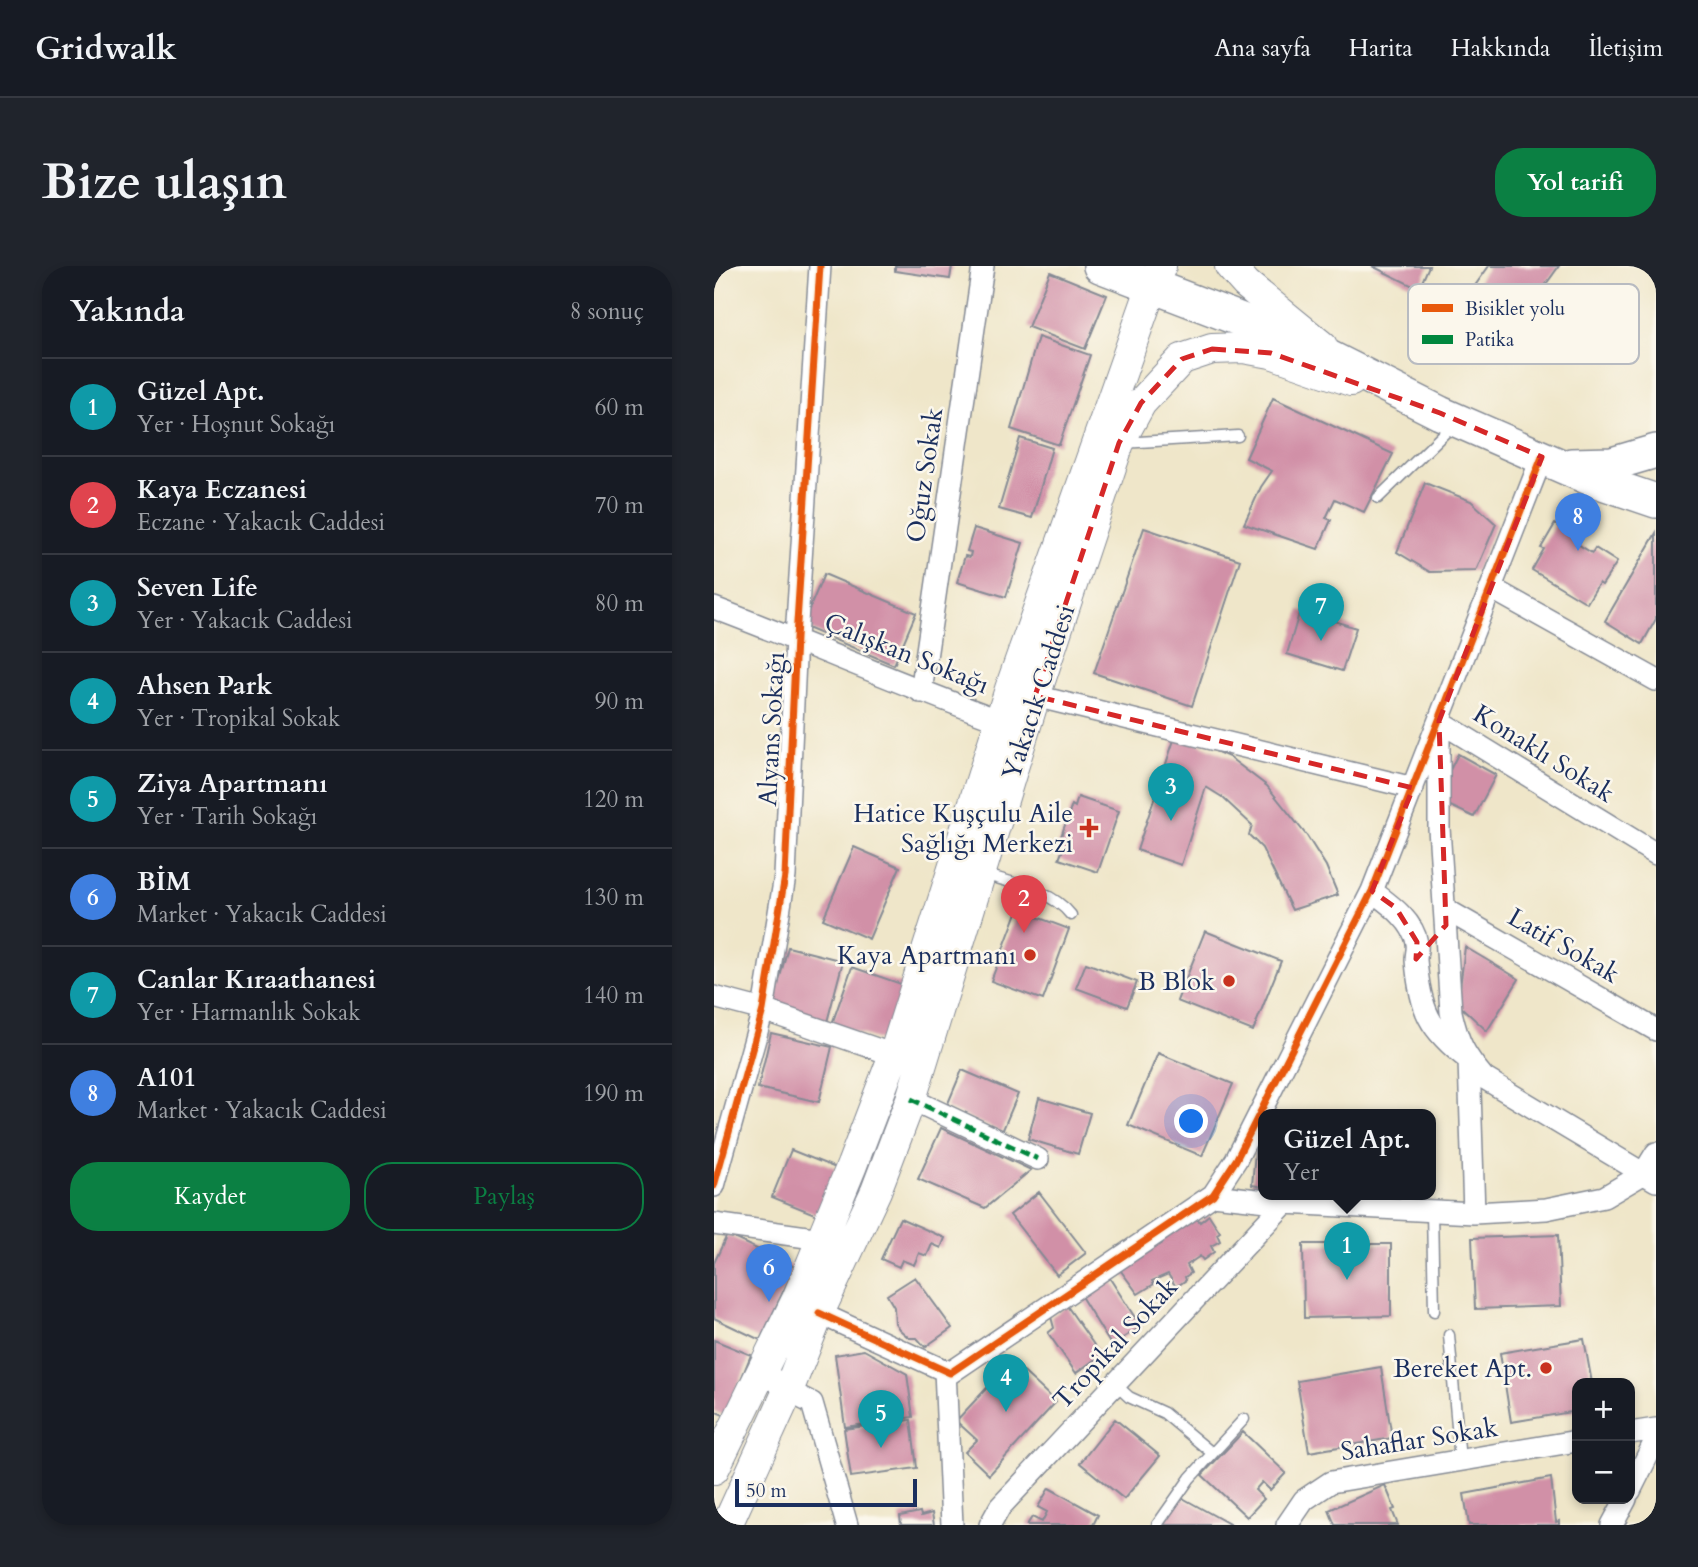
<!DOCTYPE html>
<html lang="tr">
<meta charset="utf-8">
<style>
body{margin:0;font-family:Cardo,serif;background:#20242c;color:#f1f3f6}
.controls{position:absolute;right:21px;bottom:21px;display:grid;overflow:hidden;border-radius:14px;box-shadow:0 4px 10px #0003}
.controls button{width:63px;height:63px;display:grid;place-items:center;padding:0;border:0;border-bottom:2px solid #363941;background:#171b24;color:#f1f3f6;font:35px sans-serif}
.scale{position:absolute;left:21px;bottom:18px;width:182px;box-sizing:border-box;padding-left:7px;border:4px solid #1b2f5e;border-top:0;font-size:19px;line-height:24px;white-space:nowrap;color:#1b2f5e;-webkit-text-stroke:5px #fbf7ec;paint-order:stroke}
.you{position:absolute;left:478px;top:856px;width:24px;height:24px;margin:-18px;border:5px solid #fff;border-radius:50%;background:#1a73e8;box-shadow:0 0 0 10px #1a73e833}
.badge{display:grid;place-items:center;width:46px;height:46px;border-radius:50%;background:#0b8043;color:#fff;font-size:23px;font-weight:700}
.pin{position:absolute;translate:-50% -58px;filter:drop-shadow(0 2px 4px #0008)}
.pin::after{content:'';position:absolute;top:37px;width:24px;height:21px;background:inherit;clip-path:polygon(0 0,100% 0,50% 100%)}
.popup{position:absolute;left:544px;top:843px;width:178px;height:91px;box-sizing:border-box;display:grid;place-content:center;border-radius:14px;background:#171b24;filter:drop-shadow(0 2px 5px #0005);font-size:23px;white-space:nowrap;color:#9ea1a6}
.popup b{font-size:26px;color:#f1f3f6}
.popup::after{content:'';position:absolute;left:50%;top:100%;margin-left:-14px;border:14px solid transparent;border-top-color:#171b24}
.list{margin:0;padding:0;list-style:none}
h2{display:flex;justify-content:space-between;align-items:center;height:91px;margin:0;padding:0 28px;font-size:30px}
h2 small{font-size:23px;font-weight:400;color:#9ea1a6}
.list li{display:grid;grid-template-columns:46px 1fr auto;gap:21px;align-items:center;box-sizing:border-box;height:98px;padding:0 28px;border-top:2px solid #363941}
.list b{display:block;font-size:26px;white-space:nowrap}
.list p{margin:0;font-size:23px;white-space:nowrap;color:#9ea1a6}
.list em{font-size:23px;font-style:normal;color:#9ea1a6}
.actions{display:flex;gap:14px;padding:21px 28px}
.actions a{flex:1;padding:16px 0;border:2px solid #0b8043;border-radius:28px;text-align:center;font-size:24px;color:#0b8043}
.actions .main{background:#0b8043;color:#fff}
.map{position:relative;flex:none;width:942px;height:1259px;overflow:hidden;border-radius:28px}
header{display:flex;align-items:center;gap:42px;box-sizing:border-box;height:98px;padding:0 35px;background:#171b24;border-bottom:2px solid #363941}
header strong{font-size:33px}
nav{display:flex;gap:38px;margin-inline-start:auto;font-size:24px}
.intro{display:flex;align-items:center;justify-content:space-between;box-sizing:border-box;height:168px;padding:0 42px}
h1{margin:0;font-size:49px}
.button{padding:18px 32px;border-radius:28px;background:#0b8043;color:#fff;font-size:24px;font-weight:700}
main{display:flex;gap:42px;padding:0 42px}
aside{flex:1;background:#171b24;border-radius:28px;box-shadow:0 4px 10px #0003}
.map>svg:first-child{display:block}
</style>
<header>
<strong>Gridwalk</strong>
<nav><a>Ana sayfa</a><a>Harita</a><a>Hakkında</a><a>İletişim</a></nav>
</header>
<div class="intro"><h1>Bize ulaşın</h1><a class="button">Yol tarifi</a></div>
<main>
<aside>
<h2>Yakında<small>8 sonuç</small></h2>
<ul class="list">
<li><span class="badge" style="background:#0f9aa8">1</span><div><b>Güzel Apt.</b><p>Yer · Hoşnut Sokağı</p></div><em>60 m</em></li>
<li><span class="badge" style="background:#e0444e">2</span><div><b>Kaya Eczanesi</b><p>Eczane · Yakacık Caddesi</p></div><em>70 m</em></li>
<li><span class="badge" style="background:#0f9aa8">3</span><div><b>Seven Life</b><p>Yer · Yakacık Caddesi</p></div><em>80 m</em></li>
<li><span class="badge" style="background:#0f9aa8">4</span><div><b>Ahsen Park</b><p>Yer · Tropikal Sokak</p></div><em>90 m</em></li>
<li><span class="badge" style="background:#0f9aa8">5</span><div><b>Ziya Apartmanı</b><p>Yer · Tarih Sokağı</p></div><em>120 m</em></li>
<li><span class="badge" style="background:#3f7fe0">6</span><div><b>BİM</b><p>Market · Yakacık Caddesi</p></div><em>130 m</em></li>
<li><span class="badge" style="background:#0f9aa8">7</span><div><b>Canlar Kıraathanesi</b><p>Yer · Harmanlık Sokak</p></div><em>140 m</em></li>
<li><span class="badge" style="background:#3f7fe0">8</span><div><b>A101</b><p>Market · Yakacık Caddesi</p></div><em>190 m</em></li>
</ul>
<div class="actions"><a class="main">Kaydet</a><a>Paylaş</a></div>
</aside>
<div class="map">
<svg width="942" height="1259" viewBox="0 0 942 1259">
<rect width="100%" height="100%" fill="#fbf7ec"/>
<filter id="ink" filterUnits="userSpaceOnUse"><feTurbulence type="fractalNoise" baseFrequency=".0143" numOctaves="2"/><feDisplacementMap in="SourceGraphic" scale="14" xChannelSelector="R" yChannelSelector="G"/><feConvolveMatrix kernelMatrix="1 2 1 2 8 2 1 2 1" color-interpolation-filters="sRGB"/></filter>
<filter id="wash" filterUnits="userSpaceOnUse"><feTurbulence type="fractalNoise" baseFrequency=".00686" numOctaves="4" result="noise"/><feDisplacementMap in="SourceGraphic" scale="28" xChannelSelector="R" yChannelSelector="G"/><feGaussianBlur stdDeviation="1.57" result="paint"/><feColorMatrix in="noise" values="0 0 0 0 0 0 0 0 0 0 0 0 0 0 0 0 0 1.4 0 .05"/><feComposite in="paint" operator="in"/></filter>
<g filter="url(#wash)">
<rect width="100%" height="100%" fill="#efe6c9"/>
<g id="blocks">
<path fill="#d190a7" d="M181 0H238L236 13 181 5Z
M658 0H715L705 23Z
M775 0H845L784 85 771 76 769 79 748 64 750 61 738 52Z
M336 6 393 29 371 83 314 61Z
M324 71 376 89 345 179 297 163Z
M559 132 679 188 650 246 621 233 612 252 617 254 604 283 530 258 547 221 558 205 532 192Z
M306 172 338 182 318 252 285 243Z
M711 217 757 235 782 258 762 305 716 306 683 286Z
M841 258 865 273 862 277 878 287 881 282 903 296 888 319 885 317 873 337 818 304 830 283 827 282Z
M260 262 309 277 292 331 243 316 251 290 256 291 257 286 253 285Z
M430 262 526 294 478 440 380 407Z
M942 267V353L928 378 891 355Z
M110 308 202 347 180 399 88 360Z
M586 344 642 362 628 405 573 388Z
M462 468 515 491 553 520 593 570 612 600 624 629 578 644 548 582 535 569 538 559 508 531 492 521 467 599 423 584Z
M744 488 782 509 760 551 732 538 734 508Z
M364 531 405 545 384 606 345 593 350 581 344 579 358 539 361 541Z
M140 581 186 601 155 673 109 653Z
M304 644 355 663 329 734 277 715Z
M491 665 567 695 539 765 463 735Z
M74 681 129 695 113 756 58 741Z
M751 681 805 713 773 765 744 738Z
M372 697 423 716 413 741 362 722Z
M138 701 193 720 173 777 118 758Z
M57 767 118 781 105 836 44 822Z
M444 787 519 818 488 890 414 859Z
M248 804 304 828 288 866 232 842Z
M325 832 376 847 364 888 314 873Z
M227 862 317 904 271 942 204 913Z
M542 876 549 877V921L538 919Z
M77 884 122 902 103 949 58 931Z
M325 926 372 987 343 1009 296 949Z
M495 949 506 966 503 968 506 975 497 980 500 986 489 994 486 990 473 999 477 1007 471 1011 472 1014 462 1021 454 1008 438 1015 440 1018 424 1028 404 1001 481 950 486 956Z
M186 952 231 972 227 982 218 978 213 990 205 987 200 999 188 994 185 1001 167 993Z
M13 969 81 1001 46 1074 0 1052V997Z
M844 969 847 1040 761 1043 758 972Z
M589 978H677V1050L590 1052Z
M393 1008 427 1061 397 1079 365 1027Z
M201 1011 238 1062 211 1081 203 1072H195L185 1063 181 1057 180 1041 173 1029Z
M353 1040 387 1089 362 1107 334 1067 340 1062 337 1051Z
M870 1073 878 1117H863V1145L797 1156 786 1087Z
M0 1074 37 1089 12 1150 0 1145Z
M150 1084 193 1108 199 1151 131 1161 121 1089Z
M298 1095 342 1136 275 1209 251 1186 263 1174 242 1155Z
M667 1101 678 1172 595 1186 583 1115Z
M401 1153 446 1190 410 1233 366 1197Z
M197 1154 203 1202 137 1211 130 1163Z
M529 1166 572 1207 556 1224 548 1216 541 1224 550 1233 533 1251 488 1209Z
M837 1212 842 1256 845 1255V1259H755L750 1228Z
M671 1219 681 1243 678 1244 684 1259H621L615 1244Z
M335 1222 384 1249 379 1259H313L318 1251 328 1256 333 1246 324 1241Z
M465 1230 517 1259H449Z
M206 1246 207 1250 218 1247 220 1259H187L186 1250Z"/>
</g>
</g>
<g filter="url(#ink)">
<use href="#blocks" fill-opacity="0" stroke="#858a94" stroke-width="2"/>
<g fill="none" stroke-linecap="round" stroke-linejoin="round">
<g stroke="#858a94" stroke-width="13">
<path id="service" d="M408 177 524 170
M664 232 740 158
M269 608C298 617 338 624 357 649
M718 945 720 1045
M735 1069 746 1195
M401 1118 415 1131 450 1147 498 1187
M443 1259 476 1212 530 1153"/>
</g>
<g stroke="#858a94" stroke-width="24">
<path id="minor" d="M777 322 942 414
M0 342C96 378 190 420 287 455
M207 426 269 0
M321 430 699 522
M725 455 942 588
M725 468V562L737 746C744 777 750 788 770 812L942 915
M658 625C675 638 699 654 703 677 704 683 702 688 702 694 706 744 715 764 755 794L760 947
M731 643 942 764
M0 731 49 744 180 789
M197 833 324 893
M0 920 49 744 71 610 82 372 106 0
M499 929 571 937 760 947 832 943 890 931 929 908 942 887
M0 958 107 973
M105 1047 236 1107 499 929 522 894 658 625 828 191
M48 1104 74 1125 98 1137 133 1259
M231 1104 238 1259
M916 1167 942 1163
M916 1225 942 1173
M276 1259 286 1241 571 937
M573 1259 590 1234 617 1216 863 1175
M898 1259 912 1233"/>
</g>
<g stroke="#858a94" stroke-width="32">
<path id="secondary" d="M516 0 532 18 608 80
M0 1203 83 1033 138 899 180 789 296 423 438 20 447 0
M13 1259 74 1125 105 1047 162 925 197 833 321 430 405 177 427 137 468 93 498 83 529 82 557 87 637 115"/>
</g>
<g stroke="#858a94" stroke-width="36">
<path id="primary" d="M386 0 585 76 726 147 877 213 942 235
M857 199 898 198 942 185"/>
</g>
<use href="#service" stroke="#fff" stroke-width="10"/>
<use href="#minor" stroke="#fff" stroke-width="21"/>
<use href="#secondary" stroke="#fff" stroke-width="30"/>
<use href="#primary" stroke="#fff" stroke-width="33"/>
<path stroke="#00873e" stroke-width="5" stroke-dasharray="10 5" stroke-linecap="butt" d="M197 833 324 893"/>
<g stroke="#fbf7ec" stroke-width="11">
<path id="cycleway" d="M0 920 49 744 71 610 82 372 106 0
M105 1047 236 1107 499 929 522 894 658 625 828 191"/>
</g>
<use href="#cycleway" stroke="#e8590c" stroke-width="7"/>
</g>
</g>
<path fill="none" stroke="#d62828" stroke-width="5" stroke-dasharray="14 9" stroke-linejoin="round" d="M498 83 557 87 726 147 828 191 725 455 732 659 702 693 703 676 682 642 658 625 699 522 321 430 405 177 427 137 468 93Z"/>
<g fill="#c8321e" stroke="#fbf7ec" stroke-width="2.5">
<path d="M371.5 551.5h7v7h7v7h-7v7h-7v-7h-7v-7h7z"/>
<circle cx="316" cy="689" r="7"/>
<circle cx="515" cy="715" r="7"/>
<circle cx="832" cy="1102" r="7"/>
</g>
<g text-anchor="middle" stroke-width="5" stroke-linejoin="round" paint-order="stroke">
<g font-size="26" fill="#1b2f5e" stroke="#fbf7ec">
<text transform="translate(210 209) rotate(-82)" y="9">Oğuz Sokak</text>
<text transform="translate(193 387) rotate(22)" y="9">Çalışkan Sokağı</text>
<text transform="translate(324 426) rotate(-72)" y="9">Yakacık Caddesi</text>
<text transform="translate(57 463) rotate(-87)" y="9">Alyans Sokağı</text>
<text transform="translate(830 487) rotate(32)" y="9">Konaklı Sokak</text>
<text transform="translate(850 679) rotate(30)" y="9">Latif Sokak</text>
<text transform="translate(401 1077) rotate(-47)" y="9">Tropikal Sokak</text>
<text transform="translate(705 1173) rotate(-9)" y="9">Sahaflar Sokak</text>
</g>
<g font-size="26" fill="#1b2f5e" stroke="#fbf7ec" text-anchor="end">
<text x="359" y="556">Hatice Kuşçulu Aile<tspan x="359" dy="30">Sağlığı Merkezi</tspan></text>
<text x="302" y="698">Kaya Apartmanı</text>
<text x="501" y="724">B Blok</text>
<text x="818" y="1111">Bereket Apt.</text>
</g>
</g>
<rect x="694" y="18" width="231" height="80" rx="10" fill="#fbf7ec" stroke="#b8bbc1" stroke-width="2"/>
<rect x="708" y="38" width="31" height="8" fill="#e8590c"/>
<rect x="708" y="69" width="31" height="9" fill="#00873e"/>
<g font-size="19" fill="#1b2f5e">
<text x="751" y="49">Bisiklet yolu</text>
<text x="751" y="80">Patika</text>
</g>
</svg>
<div class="controls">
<button>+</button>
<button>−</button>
</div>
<div class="scale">50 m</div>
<div class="you"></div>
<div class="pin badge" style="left:633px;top:1014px;background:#0f9aa8">1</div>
<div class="popup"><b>Güzel Apt.</b>Yer</div>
<div class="pin badge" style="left:310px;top:667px;background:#e0444e">2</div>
<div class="pin badge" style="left:457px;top:555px;background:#0f9aa8">3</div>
<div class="pin badge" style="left:292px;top:1146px;background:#0f9aa8">4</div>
<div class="pin badge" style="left:167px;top:1182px;background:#0f9aa8">5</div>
<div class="pin badge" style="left:55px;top:1036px;background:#3f7fe0">6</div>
<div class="pin badge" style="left:607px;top:375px;background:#0f9aa8">7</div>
<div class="pin badge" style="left:864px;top:285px;background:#3f7fe0">8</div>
</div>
</main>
